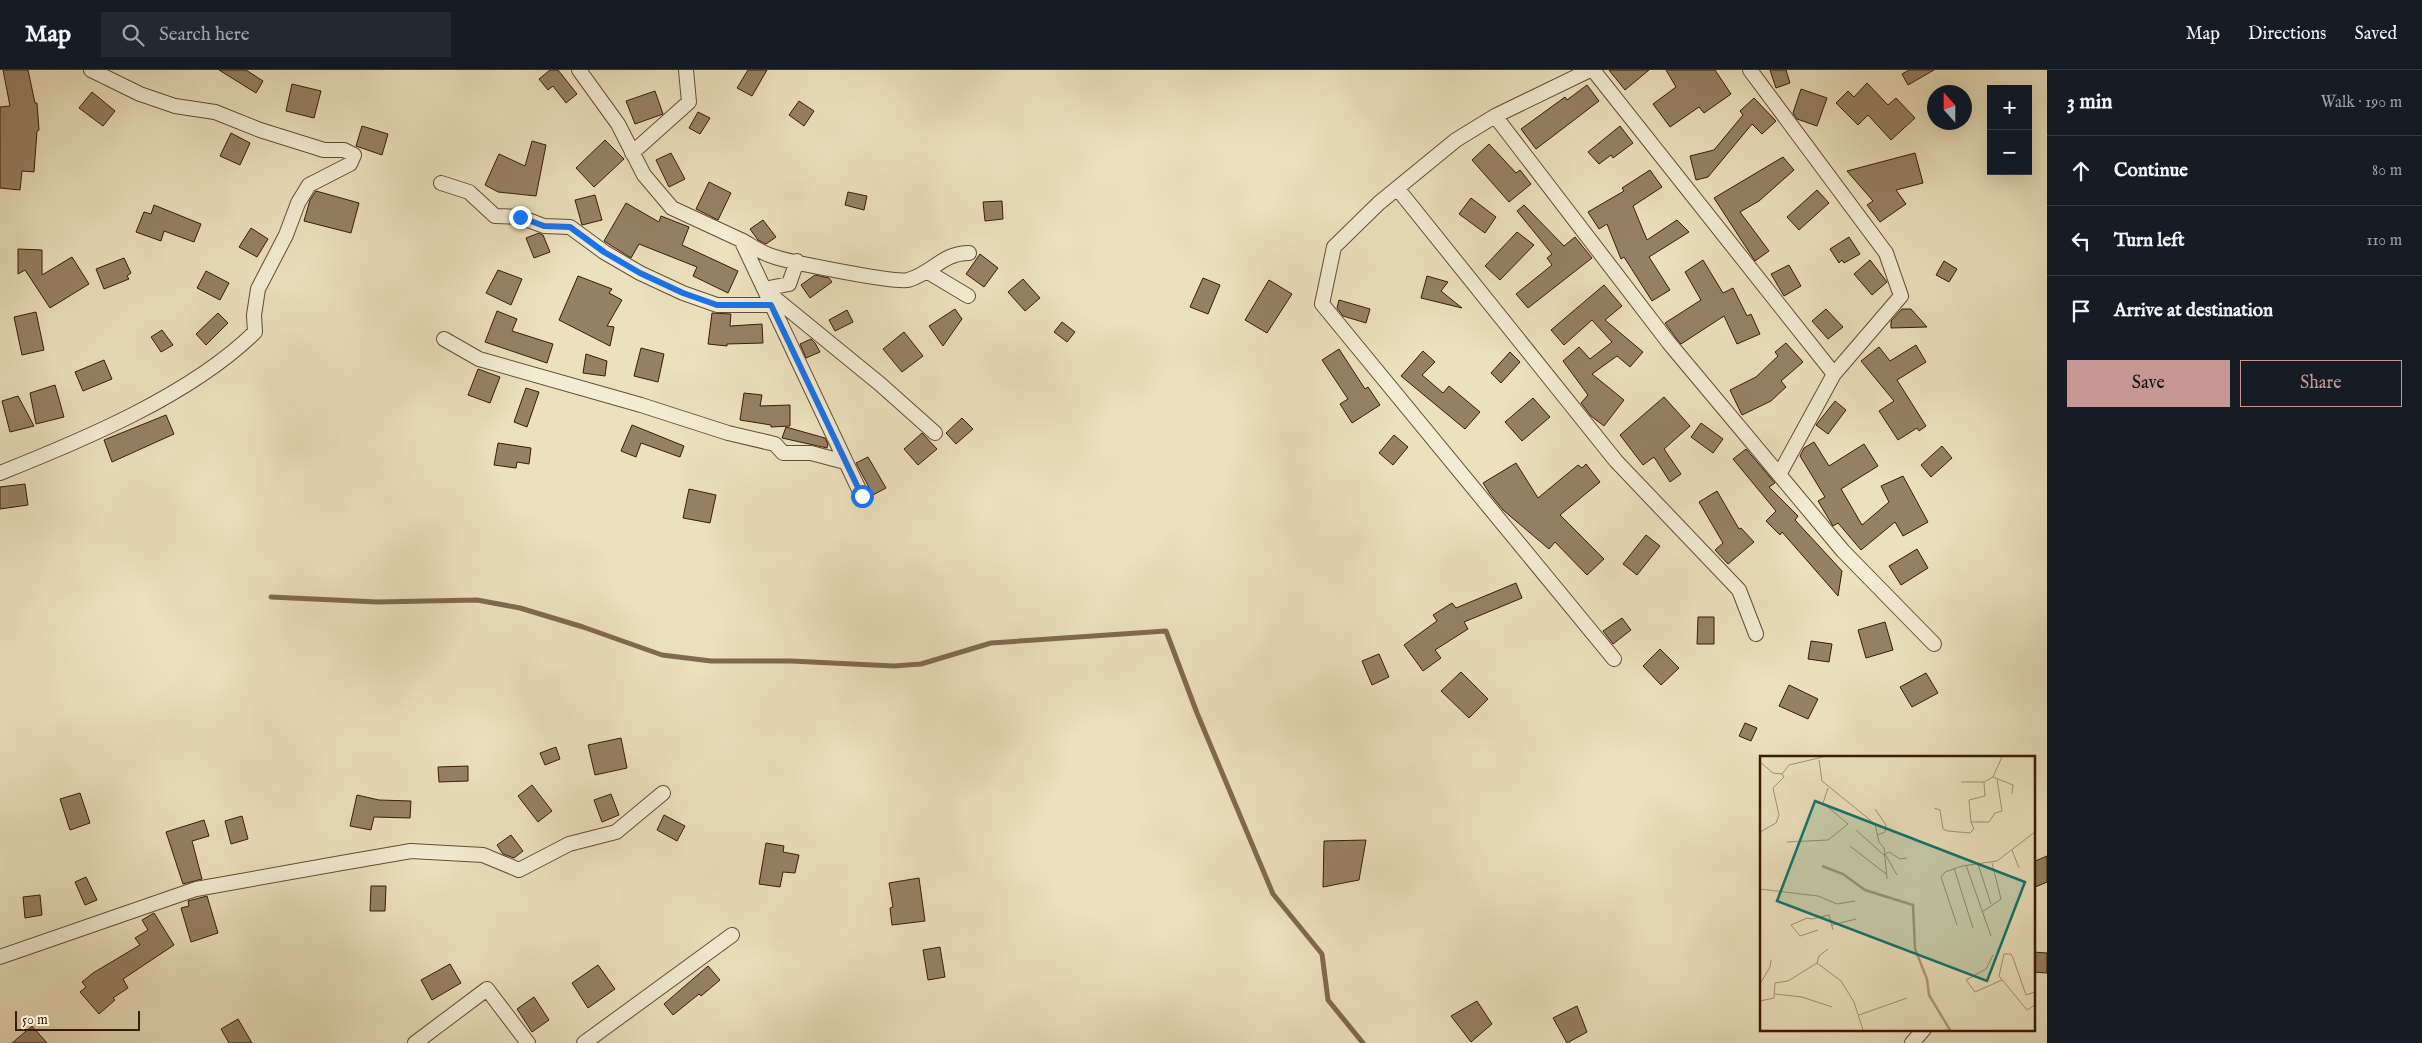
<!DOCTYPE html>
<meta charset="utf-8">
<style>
body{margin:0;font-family:"IM FELL English",serif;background:#242831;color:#f1f3f6}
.controls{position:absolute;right:15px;top:15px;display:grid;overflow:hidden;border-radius:0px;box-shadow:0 5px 20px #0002}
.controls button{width:45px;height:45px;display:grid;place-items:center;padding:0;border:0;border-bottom:1px solid #363941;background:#171b24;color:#f1f3f6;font:25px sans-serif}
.compass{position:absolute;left:1927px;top:15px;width:45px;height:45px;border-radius:50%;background:#171b24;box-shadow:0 5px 20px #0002;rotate:339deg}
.scale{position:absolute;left:15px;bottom:12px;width:125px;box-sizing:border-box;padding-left:5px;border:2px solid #3a1a06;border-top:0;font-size:14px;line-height:18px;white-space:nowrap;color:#3a1a06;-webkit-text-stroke:4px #f2ecd4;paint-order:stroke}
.stop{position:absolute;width:15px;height:15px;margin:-11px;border:4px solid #1a73e8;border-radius:50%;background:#fff}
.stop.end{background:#1a73e8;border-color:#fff;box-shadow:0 1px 5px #0008}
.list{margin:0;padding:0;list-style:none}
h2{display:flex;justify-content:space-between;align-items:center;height:65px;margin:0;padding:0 20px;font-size:21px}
h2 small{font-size:16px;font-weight:400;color:#9ea1a6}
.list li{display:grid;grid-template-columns:32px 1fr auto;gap:15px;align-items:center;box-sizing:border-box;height:70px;padding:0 20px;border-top:1px solid #363941}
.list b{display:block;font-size:19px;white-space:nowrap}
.list em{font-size:16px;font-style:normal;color:#9ea1a6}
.actions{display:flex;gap:10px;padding:15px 20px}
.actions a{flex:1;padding:11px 0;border:1px solid #c59692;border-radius:0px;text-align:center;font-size:18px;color:#c59692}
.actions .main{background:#c59692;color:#111}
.icon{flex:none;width:28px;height:28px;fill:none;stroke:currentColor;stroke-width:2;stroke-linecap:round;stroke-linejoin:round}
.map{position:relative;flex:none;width:2047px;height:973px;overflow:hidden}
header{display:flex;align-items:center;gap:30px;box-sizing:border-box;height:70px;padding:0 25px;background:#171b24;border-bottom:1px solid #363941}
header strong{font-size:24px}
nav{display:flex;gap:28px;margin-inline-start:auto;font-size:18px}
.search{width:350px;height:45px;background:#242831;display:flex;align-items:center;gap:12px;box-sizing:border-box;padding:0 18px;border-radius:0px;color:#9ea1a6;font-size:19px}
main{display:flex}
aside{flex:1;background:#171b24}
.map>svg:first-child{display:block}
</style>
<header>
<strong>Map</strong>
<div class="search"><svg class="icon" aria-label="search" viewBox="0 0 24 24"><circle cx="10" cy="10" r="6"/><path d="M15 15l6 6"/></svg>Search here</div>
<nav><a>Map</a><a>Directions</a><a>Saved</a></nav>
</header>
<main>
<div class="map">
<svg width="2047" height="973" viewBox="0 0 2047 973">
<rect width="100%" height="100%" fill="#ebe1bd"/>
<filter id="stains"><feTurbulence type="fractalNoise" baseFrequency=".004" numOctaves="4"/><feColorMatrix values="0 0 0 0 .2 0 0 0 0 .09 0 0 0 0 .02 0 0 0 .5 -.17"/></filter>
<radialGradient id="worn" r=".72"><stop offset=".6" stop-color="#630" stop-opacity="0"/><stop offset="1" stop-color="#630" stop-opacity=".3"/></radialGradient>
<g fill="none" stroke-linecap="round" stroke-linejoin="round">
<path stroke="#80694f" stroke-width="5" d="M271 527 377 532 477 530 520 538 583 557 662 585 711 591H791L894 596 921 594 991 573 1166 561 1197 643 1273 824 1322 884 1328 930 1363 973"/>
</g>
<path fill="#968165" stroke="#3a1a06" d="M3 0H28L35 33H37L39 60 37 61 34 102 22 101 20 120 0 118V37L10 36Z
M219 0H246L263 11 256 23Z
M550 0H558L577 24 566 33 553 16 548 20 539 9Z
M748 0H767L752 26 737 18Z
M1609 0H1649L1625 20Z
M1666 0H1715L1731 24 1704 43 1699 37 1670 57 1653 34 1676 17Z
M1770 0H1786L1790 13 1776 18Z
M1909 0H1934L1908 15 1902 4Z
M1867 13 1888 35 1896 28 1915 48 1891 70 1868 45 1858 55 1836 33 1848 21 1854 27Z
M292 14 321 21 314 48 286 41Z
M1587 15 1599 31 1536 79 1521 59 1565 27 1567 30Z
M1801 19 1827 28 1817 56 1797 49 1793 43Z
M655 21 663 44 635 54 626 31Z
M92 22 115 41 103 56 79 38Z
M1754 28 1776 51 1762 64 1752 54 1708 107 1696 110 1690 86 1714 80 1743 45 1740 41Z
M799 31 814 41 804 56 789 45Z
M698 42 710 48 700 64 689 58Z
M362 56 388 64 382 85 356 76Z
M1620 56 1633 73 1613 88 1611 85 1599 94 1588 82Z
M231 63 250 73 240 95 220 86Z
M605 70 624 89 594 117 576 98Z
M532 71 546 75 536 126 498 122 485 115 499 84 525 96Z
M1489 74 1516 103 1520 100 1531 114 1509 132 1472 90Z
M671 83 685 109 669 117 656 90Z
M1915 83 1923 113 1896 120 1906 134 1880 152 1867 135 1873 131 1847 101Z
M1783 87 1794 100 1759 131 1740 142 1769 181 1755 191 1714 128Z
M1650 100 1662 117 1633 136 1647 170 1677 150 1689 162 1649 187 1670 220 1652 231 1624 187 1621 189 1607 154 1599 159 1588 142 1624 121 1622 118Z
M709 112 731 123 718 150 696 139Z
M1817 120 1829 133 1799 160 1787 147Z
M316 121 359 133 351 163 304 151 310 130Z
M848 122 867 126 864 140 845 135Z
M595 125 602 150 582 155 575 130Z
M1471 128 1496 147 1485 163 1459 144Z
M1002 131 1003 149 985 151 983 132Z
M626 133 659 152 661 146 689 157 682 175 738 201 728 223 693 206 697 197 639 174 631 188 604 171Z
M154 135 201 154 194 172 164 161 161 171 136 162 144 142 151 144Z
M1524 135 1564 176 1575 167 1592 188 1528 238 1516 224 1552 195 1547 188 1552 184 1517 141Z
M763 150 776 167 766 174 758 170 750 159Z
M251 158 268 169 257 187 239 177Z
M1517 162 1534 175 1500 210 1485 196Z
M539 163 543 165 550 182 534 188 526 168Z
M1849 167 1860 184 1844 193 1842 190 1839 193 1830 179Z
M18 179 42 180V205L72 187 89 214 50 238 25 200 18 204Z
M980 184 998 198 984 217 966 204Z
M124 188 131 203 127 206 129 209 104 219 96 199Z
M1703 190 1723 223 1733 218 1747 246 1751 244 1760 264 1737 274 1724 246 1681 274 1676 268 1665 253 1701 230 1685 202Z
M1870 190 1887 212 1872 225 1854 204Z
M1944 191 1957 199 1949 212 1936 205Z
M1789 195 1801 216 1784 226 1771 204Z
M498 200 522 209 511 235 486 223Z
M206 201 229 213 220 230 197 218Z
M815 205 829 208 832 212 810 228 801 215Z
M578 206 612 219 609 223 622 230 607 256 614 257 610 276 559 250Z
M1427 206 1448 212 1441 221 1462 238 1421 228Z
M1203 208 1220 215 1208 244 1190 237Z
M1023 209 1040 228 1025 241 1008 222Z
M1269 210 1292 224 1267 263 1245 250Z
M1604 215 1622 236 1605 250 1643 282 1630 297 1617 286 1592 304 1624 330 1604 356 1591 346 1581 333 1588 325 1563 291 1579 277 1590 289 1612 272 1592 250 1564 275 1551 260Z
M1339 230 1370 239 1366 253 1343 246 1337 238Z
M955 239 962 249 943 276 929 256Z
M1826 239 1843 257 1828 269 1812 251Z
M1902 239H1911L1927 257 1891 258V251Z
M847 240 853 252 835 261 829 250Z
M497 241 517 249 512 261 553 274 547 293 485 272Z
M36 242 44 280 22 285 14 247Z
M218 243 228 253 206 275 196 264Z
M712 243 731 244 730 256 762 254 763 273 727 274V276L708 274Z
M1062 252 1075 262 1067 272 1054 262Z
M162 260 173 275 161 282 151 267Z
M904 262 923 286 902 302 883 279Z
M811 269 815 273 820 282 806 288 800 274Z
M1786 273 1803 292 1781 311 1786 317 1771 331 1742 345 1730 320 1756 307 1778 286 1775 282Z
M1916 275 1926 292 1897 310 1926 356 1919 361 1917 358 1898 370 1879 341 1894 331 1861 291 1879 277 1890 291Z
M641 278 664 284 658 312 634 306Z
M1339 279 1365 319 1368 317 1380 335 1352 353 1340 334 1348 329 1322 290Z
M1423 281 1435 292 1422 305 1443 323 1449 316 1480 342 1465 359 1401 306Z
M1510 282 1520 292 1501 313 1491 303Z
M586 284 607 291 605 306 583 303Z
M104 290 112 309 83 321 75 302Z
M478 299 500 307 490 333 468 325Z
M55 315 64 347 36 354 30 323Z
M526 318 539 322 527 357 514 352Z
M744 323 762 325 760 336 790 335V356L771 357V355L740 350Z
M18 326 34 356 10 362 2 331Z
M1664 327 1690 356 1664 379 1681 404 1670 412 1654 387 1643 395 1620 365Z
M1533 328 1550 347 1522 371 1505 352Z
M1835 331 1846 340 1828 364 1816 355Z
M166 345 174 364 112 392 104 370Z
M962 348 973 359 956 374 946 363Z
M1701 353 1723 369 1713 383 1691 367Z
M632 355 684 376 680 387 641 373 636 387 621 381Z
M786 357 825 368 828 374 827 378 782 368Z
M922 363 937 379 918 395 904 379Z
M1394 365 1408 377 1393 395 1379 383Z
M1814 372 1829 396 1864 374 1878 396 1841 419 1862 455 1889 432 1881 416 1903 406 1928 452 1903 466 1895 452 1861 480 1838 453 1833 456 1818 431 1825 427 1800 386 1804 378Z
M498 373 531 378 529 394 517 392 516 398 494 395Z
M1942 376 1952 388 1931 407 1921 395Z
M1746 379 1775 413 1769 417 1798 446 1795 450 1842 501 1838 526 1782 462 1780 465 1766 451 1776 441 1733 389Z
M868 387 886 418 873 425 856 393Z
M1516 393 1538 428 1578 395 1582 398 1586 394 1600 412 1560 445 1604 489 1587 505 1555 472 1549 479 1503 440 1490 424 1483 413Z
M25 414 28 435 0 439V417Z
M689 419 716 425 710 453 683 448Z
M1717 421 1739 459 1741 458 1754 472 1728 494 1715 480 1723 473 1699 432Z
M1646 465 1660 476 1637 505 1623 494Z
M1917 479 1928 498 1901 515 1889 496Z
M1516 513 1522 528 1464 552 1468 559 1435 580 1441 588 1423 601 1404 575 1437 551 1433 545 1452 533 1456 538Z
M1698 547H1714V574H1697Z
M1622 548 1631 560 1613 574 1603 561Z
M1885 552 1893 580 1866 588 1858 560Z
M1811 571 1832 574 1829 592 1808 589Z
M1660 579 1679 598 1661 615 1643 596Z
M1379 584 1389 607 1372 615 1362 591Z
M1461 602 1488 629 1469 648 1441 621Z
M1926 603 1938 623 1912 637 1900 617Z
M1789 615 1818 629 1808 649 1779 636Z
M1745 653 1757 658 1751 671 1739 666Z
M621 668 627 698 595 705 588 675Z
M556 677 560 689 545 695 540 683Z
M468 696V711L439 712 438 697Z
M532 715 552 741 538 752 518 726Z
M80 723 90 753 70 760 60 729Z
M611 724 619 745 602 752 594 730Z
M357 725 379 730 411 731 410 748 374 747 371 760 350 756Z
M664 745 685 756 677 771 657 760Z
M242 746 248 769 231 774 225 751Z
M204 750 209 766 192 771 202 809 183 814 166 762Z
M511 765 523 781 514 788 503 784 497 775Z
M1366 770 1359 810 1323 817 1324 771Z
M766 773 784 776 783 782 799 785 795 803 783 802 780 817 759 814Z
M2047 786V812L2033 818V792Z
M86 807 97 830 85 835 75 812Z
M919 808 925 851 892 855 890 838 893 837 889 813Z
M371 816H386L385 841H370Z
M40 825 42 845 25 848 23 827Z
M207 826 218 863 191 872 181 838 189 836 188 831Z
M154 843 174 875 123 909 128 918 113 928 115 930 99 944 80 922 86 917 82 912 93 903 140 875 135 868 148 860 142 850Z
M940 877 945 907 928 910 923 880Z
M2033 882 2047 883V903L2033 902Z
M450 894 461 913 432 930 421 910Z
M598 895 615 919 588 938 572 913Z
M708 896 720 910 701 926 699 924 673 945 664 934Z
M534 927 549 950 532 962 517 939Z
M1477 931 1492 954 1471 972 1451 946Z
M1577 936 1587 962 1567 973 1553 948Z
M238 949 252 973H229L221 959Z
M32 956 47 973H12Z"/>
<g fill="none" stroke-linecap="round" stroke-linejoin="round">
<g stroke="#664c34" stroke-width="16">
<path id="minor" d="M579 0 618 54 644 105 672 138 741 170 862 426
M1590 0 1495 46 1456 70 1379 133 1334 177 1322 234 1614 589
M1593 0 1834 304
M1750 0 1886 183 1901 226 1834 304 1780 403
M1495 46 1669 273 1843 481 1934 574
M632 83 689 32 686 0
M441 113 469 122 495 146 520 147 544 156 570 157 604 182 640 203 683 223 717 235H771
M1397 118 1616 391 1739 520 1756 564
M741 170C751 175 761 183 772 186 788 192 895 213 908 210 933 203 942 183 969 183
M928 202 968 226
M764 219 789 214 797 191
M766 221 880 314 935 363
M444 269 479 289 641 335 728 363 775 374 783 383H811L845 392
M0 403C83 370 191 325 255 262L254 245 258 219 286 165 298 133 309 115 350 94 354 85 344 80H324L260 60 215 42 175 36 140 24 91 0
M0 887 196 819 336 794 411 781 483 785 519 800 569 774 616 762 663 723
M415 973 487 919 528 973
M584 973 732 865
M1912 973 1924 959"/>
</g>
<use href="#minor" stroke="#f2ecd4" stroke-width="14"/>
</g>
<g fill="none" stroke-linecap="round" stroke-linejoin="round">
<path stroke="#1a73e8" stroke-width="6" d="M520 147 544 156 570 157 604 182 640 203 683 223 717 235H771L862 426"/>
</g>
<g transform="translate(1760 686)">
<rect width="275" height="275" fill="#ebe1bd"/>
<path fill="none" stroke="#af9d7f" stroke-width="2.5" d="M62 110 83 118 105 134 153 149 155 193 167 223 169 239 190 274"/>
<path fill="none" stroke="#a49174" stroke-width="1" d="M59 4 62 25 115 68 119 86 124 92 127 123M0 6 13 17 22 18 29 9 63 1M233 21 253 29 252 38M201 26H224L233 21 242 1M224 26 225 40 209 44 211 66H229L235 57 242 55 237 23M174 52 180 54 183 73 188 75 210 77 214 73 211 66M115 53 126 69 125 76 117 79M96 74 125 100M0 76 16 67 19 59 13 32 24 21 22 18M27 86 68 84 88 68 63 47 68 32M90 90 126 118M252 94 259 112M129 96 125 98 137 119M129 96 140 103 147 102M218 108 231 148M206 109 231 180M194 112 213 172M0 133 58 140 77 148 95 145M222 156 241 143 232 107M72 169 96 163M197 169 181 121 185 116 202 110 237 105 275 76M58 174 40 180 31 169 47 162 52 163 69 159 73 174M233 199 226 213 206 224 215 236 242 224M57 207 59 200 68 193M0 228 10 211 11 204M275 236 266 239 253 202 251 198H244L239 220 267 254 275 249M15 238 42 241 72 251M0 245 14 242 15 227 28 225 57 207 81 225 94 246 103 274M99 259 147 242"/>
<path fill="#0f766e" fill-opacity="0.15" stroke="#0f766e" stroke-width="2.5" d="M55 45 265 126 227 225 17 145Z"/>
<rect width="275" height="275" fill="none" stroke="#3a1a06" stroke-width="2.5"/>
</g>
<rect width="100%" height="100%" filter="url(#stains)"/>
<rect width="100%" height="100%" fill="url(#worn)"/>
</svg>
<div class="controls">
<button>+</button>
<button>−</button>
</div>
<svg class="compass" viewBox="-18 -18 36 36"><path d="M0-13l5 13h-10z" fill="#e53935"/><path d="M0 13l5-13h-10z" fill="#9ea1a6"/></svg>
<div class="scale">50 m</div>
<div class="stop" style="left:862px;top:426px"></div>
<div class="stop end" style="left:520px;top:147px"></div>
</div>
<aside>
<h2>3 min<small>Walk · 190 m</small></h2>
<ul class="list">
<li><svg class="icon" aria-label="ahead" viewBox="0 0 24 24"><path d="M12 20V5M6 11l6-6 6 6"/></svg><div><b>Continue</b></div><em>80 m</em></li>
<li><svg class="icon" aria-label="left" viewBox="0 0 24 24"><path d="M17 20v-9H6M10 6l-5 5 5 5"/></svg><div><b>Turn left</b></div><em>110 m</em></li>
<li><svg class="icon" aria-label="arrive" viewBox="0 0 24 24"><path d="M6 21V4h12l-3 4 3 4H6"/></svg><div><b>Arrive at destination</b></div></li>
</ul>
<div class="actions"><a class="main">Save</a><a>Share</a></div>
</aside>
</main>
